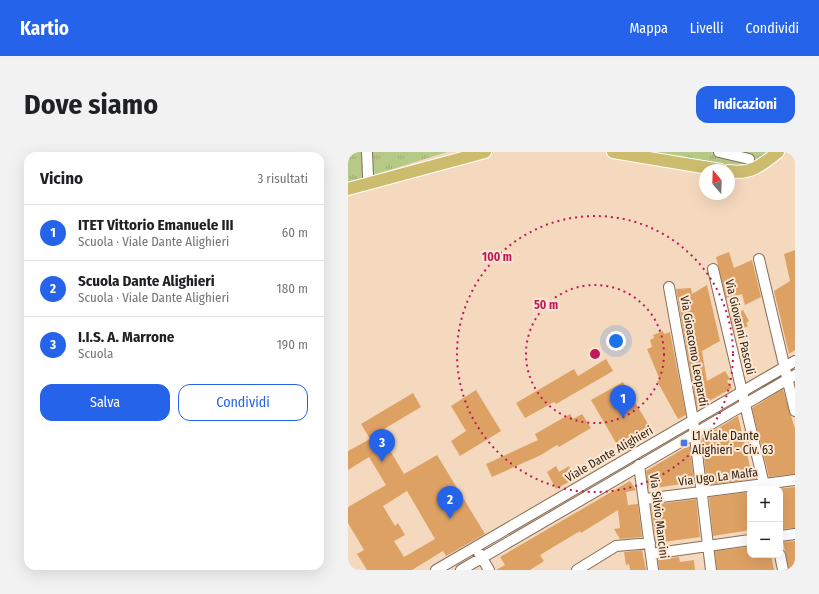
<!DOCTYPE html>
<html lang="it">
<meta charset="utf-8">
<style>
body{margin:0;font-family:"Fira Sans Condensed",sans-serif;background:#f2f2f2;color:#202124}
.controls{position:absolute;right:12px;bottom:12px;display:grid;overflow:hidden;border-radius:8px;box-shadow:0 4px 16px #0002}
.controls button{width:36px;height:36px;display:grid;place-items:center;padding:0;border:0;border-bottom:1px solid #e0e0e0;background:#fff;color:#202124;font:20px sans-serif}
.compass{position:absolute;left:351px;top:12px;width:36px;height:36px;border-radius:50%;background:#fff;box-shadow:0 4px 16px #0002;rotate:341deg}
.you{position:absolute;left:268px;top:189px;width:14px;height:14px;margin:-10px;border:3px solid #fff;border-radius:50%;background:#1a73e8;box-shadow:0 0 0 6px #1a73e833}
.badge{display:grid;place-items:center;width:26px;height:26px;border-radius:50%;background:#2563eb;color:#fff;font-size:13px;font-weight:700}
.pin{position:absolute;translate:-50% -33px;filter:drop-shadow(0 1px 2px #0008)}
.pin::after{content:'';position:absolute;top:21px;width:14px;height:12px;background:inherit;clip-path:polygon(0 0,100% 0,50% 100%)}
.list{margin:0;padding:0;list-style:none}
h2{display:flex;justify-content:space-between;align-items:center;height:52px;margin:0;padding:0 16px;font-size:17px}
h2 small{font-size:13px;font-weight:400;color:#757577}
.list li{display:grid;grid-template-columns:26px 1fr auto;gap:12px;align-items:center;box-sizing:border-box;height:56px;padding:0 16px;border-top:1px solid #e0e0e0}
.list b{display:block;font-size:15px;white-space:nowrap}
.list p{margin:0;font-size:13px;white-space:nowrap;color:#757577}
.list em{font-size:13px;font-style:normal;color:#757577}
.actions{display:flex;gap:8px;padding:12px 16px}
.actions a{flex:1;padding:9px 0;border:1px solid #2563eb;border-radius:12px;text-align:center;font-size:14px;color:#2563eb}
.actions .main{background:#2563eb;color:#fff}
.map{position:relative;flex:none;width:447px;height:418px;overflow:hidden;border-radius:12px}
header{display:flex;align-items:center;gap:24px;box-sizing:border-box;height:56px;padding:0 20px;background:#2563eb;color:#fff}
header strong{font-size:19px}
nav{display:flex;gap:22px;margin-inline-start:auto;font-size:14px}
.intro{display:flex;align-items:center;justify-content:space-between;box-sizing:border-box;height:96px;padding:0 24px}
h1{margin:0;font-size:28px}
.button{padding:10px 18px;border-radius:12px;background:#2563eb;color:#fff;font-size:14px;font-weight:700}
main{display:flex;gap:24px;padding:0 24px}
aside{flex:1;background:#fff;border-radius:12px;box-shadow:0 4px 16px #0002}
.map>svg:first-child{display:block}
</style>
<header>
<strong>Kartio</strong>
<nav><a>Mappa</a><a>Livelli</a><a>Condividi</a></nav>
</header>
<div class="intro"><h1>Dove siamo</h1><a class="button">Indicazioni</a></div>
<main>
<aside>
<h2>Vicino<small>3 risultati</small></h2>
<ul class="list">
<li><span class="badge">1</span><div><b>ITET Vittorio Emanuele III</b><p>Scuola · Viale Dante Alighieri</p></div><em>60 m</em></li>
<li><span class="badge">2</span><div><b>Scuola Dante Alighieri</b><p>Scuola · Viale Dante Alighieri</p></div><em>180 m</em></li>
<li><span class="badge">3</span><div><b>I.I.S. A. Marrone</b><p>Scuola</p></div><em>190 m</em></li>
</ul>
<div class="actions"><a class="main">Salva</a><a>Condividi</a></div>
</aside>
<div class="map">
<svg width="447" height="418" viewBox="0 0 447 418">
<defs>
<pattern id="grass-tufts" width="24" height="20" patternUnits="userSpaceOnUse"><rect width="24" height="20" fill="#b6c986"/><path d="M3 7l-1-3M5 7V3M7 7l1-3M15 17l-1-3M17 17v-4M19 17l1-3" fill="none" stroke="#9dac73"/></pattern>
</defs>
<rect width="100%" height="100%" fill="#f5d9bf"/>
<path fill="url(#grass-tufts)" d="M0 0H99L0 31Z
M292 0H420L411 8 386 14Z"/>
<path fill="#dea164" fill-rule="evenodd" d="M447 98V198L441 202 426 139 442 129 436 102Z
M381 100 386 116 404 108 413 145 397 153 394 142 378 146 368 105Z
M359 133 372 189 354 199 359 229 377 219 382 227 379 229 384 236 349 256 328 137 343 136 344 142Z
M395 158 401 169 398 171 400 174 387 181 383 165Z
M315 179 316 182 322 180 338 263 330 267 309 229 312 228 299 197 304 195 302 188 306 186 305 183Z
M258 207 265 219 208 252 206 250 177 266 168 251 226 217 230 224Z
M275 230 303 277 271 296 243 248Z
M435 237 447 277V322L421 325 404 256Z
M128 238 153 279 112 304 103 289 118 279 103 254Z
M65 241 73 255 31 280 56 322 89 303 137 382 98 404 95 399 64 418H19L9 402 16 398 0 371V355L38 333 21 305 0 318V299L22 287 13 272ZM59 339 87 387 56 405 46 389 57 383 50 371 47 374 35 354Z
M222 262 225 267 234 262 243 276 211 295 209 293 193 303 144 325 138 312 190 288 187 282Z
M390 264 405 327 359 333 354 286Z
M340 294 342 295 346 330 301 337 298 319Z
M208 314 211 320 221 314 226 327 208 337 199 320Z
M282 329 288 338 278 340 280 353 290 352 294 385 272 387 266 377 272 376 270 358 233 381 232 379 192 403 196 409 182 418H148L157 413 152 405Z
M447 335V376L432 377V337H428Z
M402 340V378L365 384 361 345Z
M348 347 352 385 308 391 303 353Z
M447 389V418H441L435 390Z
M399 395 401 403H423L426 418H369L367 399Z
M294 398 298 418H282L281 412 278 413 276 400Z
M331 405 332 410 346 408 347 418H311L310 408Z"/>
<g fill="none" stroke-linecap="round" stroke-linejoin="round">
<g stroke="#866d55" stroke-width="12">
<path id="minor" d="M19 0 20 24 22 31
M371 0 401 7
M411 107 447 259
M365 117 417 337
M321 135 345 268 363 418
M291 313 305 418
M297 347 447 328
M432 384 447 382
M131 401 141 418
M303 402 402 388
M432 403 435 418
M88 418 447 209
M113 418 447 223
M229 418 268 394 302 391"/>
</g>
<g stroke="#fff" stroke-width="14">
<path id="major" d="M265 0 373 18
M381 19C402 23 414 13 430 0
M0 37 137 0"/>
</g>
<use href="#minor" stroke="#fff" stroke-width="10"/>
<use href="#major" stroke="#cdbc6e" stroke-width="12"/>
</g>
<g fill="none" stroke="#c2185b" stroke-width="2" stroke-dasharray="2 4">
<circle cx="247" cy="202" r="69"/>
<circle cx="247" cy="202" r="138"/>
</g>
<rect fill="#4877e9" stroke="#fee8d2" stroke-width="1.5" x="332" y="287" width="8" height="8" rx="2"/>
<g text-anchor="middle" stroke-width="4" stroke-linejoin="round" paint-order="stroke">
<g font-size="12" fill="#2c2218" stroke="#fee8d2">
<text transform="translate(392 175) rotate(77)" y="4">Via Giovanni Pascoli</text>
<text transform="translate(346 199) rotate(80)" y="4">Via Gioacomo Leopardi</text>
<text transform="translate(261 302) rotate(-30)" y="4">Viale Dante Alighieri</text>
<text transform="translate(370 325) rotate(-7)" y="4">Via Ugo La Malfa</text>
<text transform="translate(311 364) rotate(83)" y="4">Via Silvio Mancini</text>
</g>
<g font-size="12" fill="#2c2218" stroke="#fee8d2" text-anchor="start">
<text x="344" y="288">L1 Viale Dante<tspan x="344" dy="14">Alighieri - Civ. 63</tspan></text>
</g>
</g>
<circle cx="247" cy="202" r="6" fill="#c2185b" stroke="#fee8d2" stroke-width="2"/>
<g font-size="12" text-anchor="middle" font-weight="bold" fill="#c2185b" stroke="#fee8d2" stroke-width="4" stroke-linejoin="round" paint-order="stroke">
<text x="149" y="109">100 m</text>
<text x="198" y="157">50 m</text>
</g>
</svg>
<div class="controls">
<button>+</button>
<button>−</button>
</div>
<svg class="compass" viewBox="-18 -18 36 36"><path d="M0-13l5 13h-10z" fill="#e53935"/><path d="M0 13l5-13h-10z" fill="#757577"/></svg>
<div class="you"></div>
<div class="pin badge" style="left:275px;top:266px">1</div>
<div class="pin badge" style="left:102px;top:367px">2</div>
<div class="pin badge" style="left:34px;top:310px">3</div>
</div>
</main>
